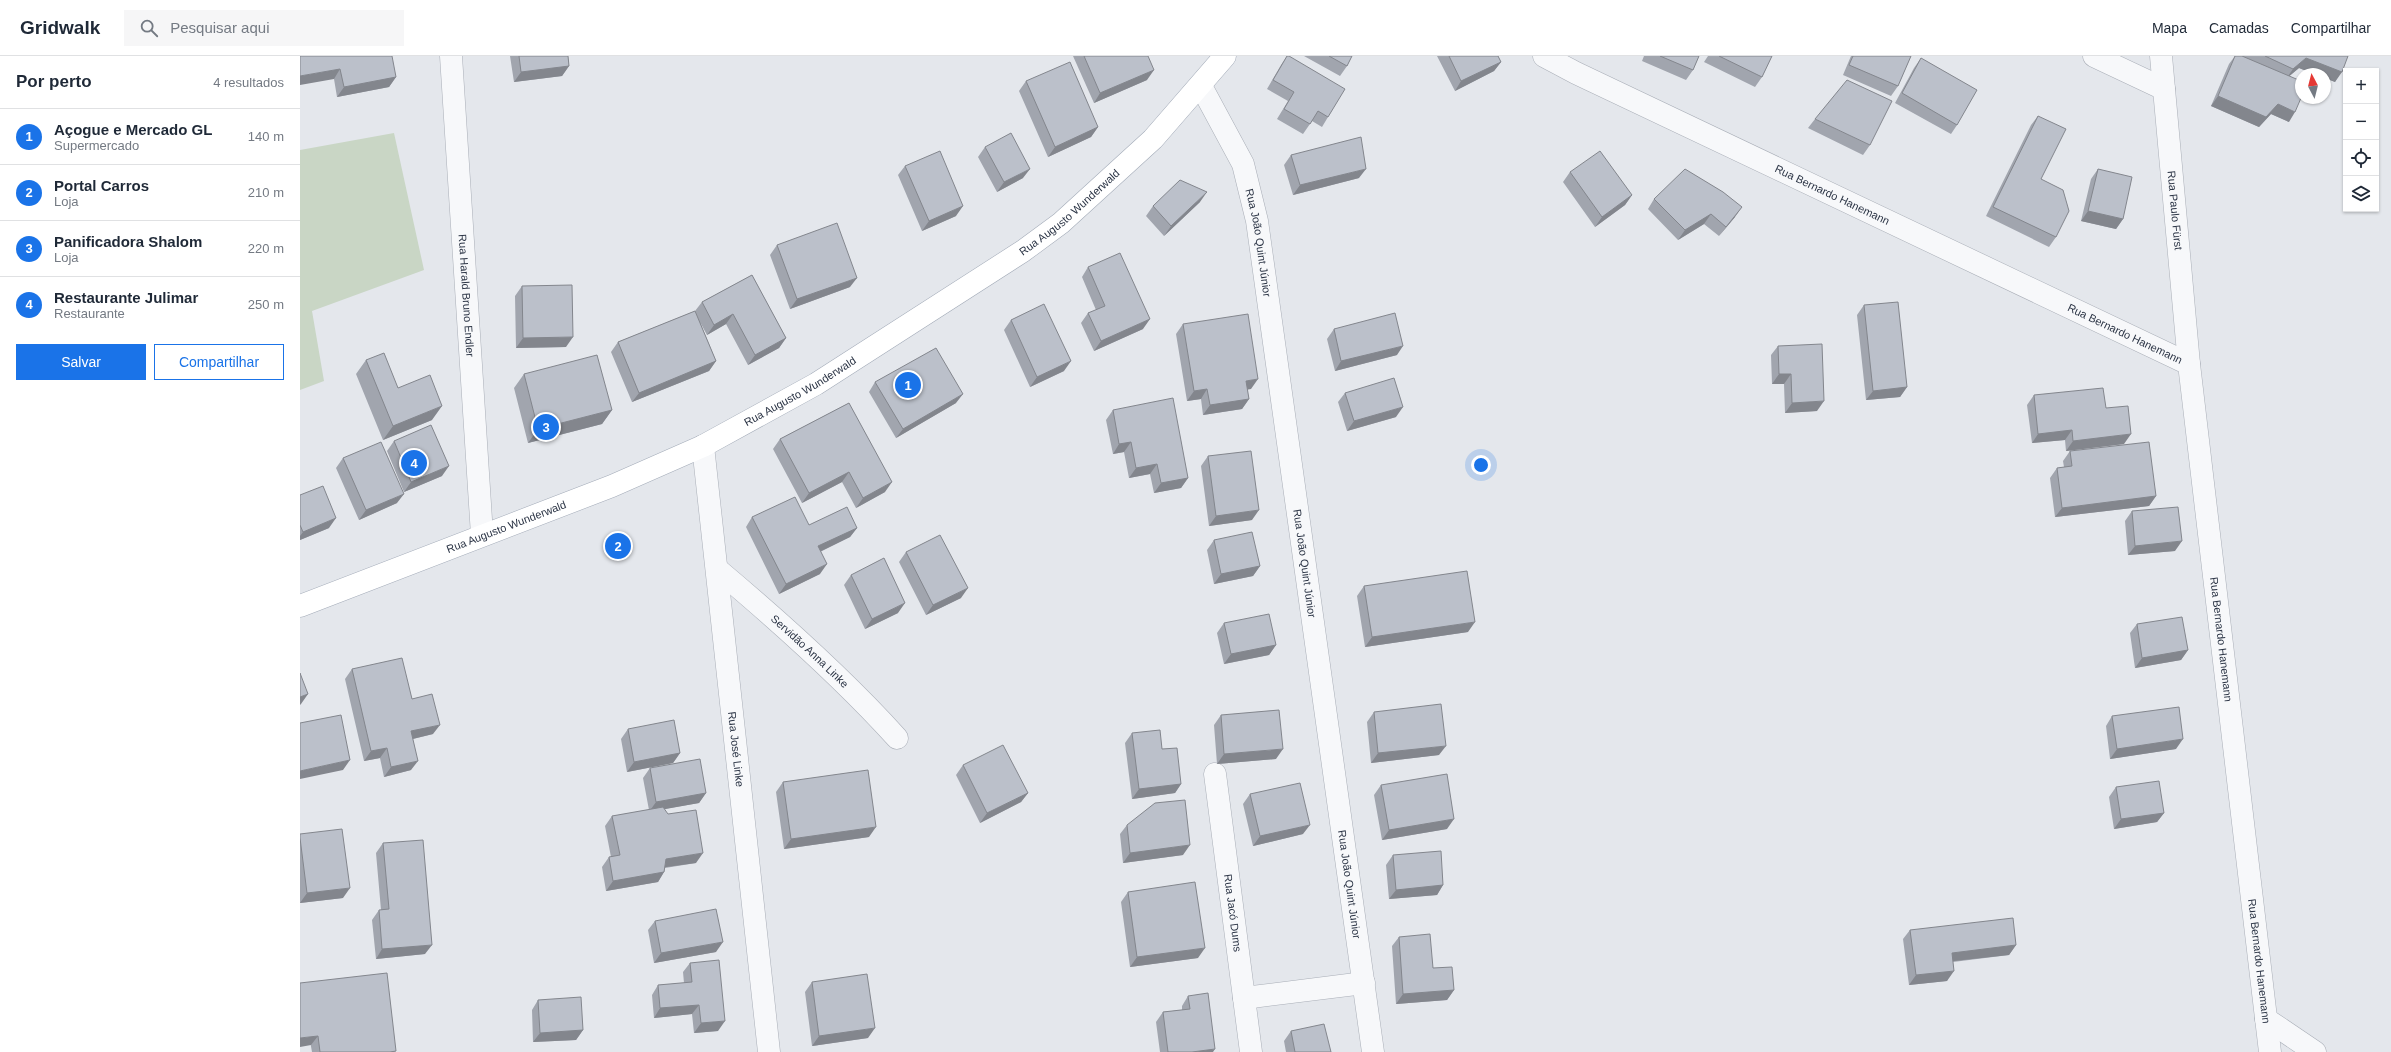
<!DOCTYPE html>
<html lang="pt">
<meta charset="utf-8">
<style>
body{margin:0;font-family:Arial,sans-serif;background:#f6f6f7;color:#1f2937}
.controls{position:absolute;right:12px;top:12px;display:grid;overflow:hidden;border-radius:0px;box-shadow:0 1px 3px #0004}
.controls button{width:36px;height:36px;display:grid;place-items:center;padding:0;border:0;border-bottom:1px solid #e0e1e3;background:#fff;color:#1f2937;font:20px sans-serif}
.compass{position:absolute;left:1995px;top:12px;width:36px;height:36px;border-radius:50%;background:#fff;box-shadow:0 1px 3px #0004;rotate:353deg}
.you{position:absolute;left:1181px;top:409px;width:14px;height:14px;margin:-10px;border:3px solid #fff;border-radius:50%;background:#1a73e8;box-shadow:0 0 0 6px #1a73e833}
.badge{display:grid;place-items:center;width:26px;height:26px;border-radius:50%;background:#1a73e8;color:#fff;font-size:13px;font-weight:700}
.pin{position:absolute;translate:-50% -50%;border:2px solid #fff;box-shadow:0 1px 4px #0006}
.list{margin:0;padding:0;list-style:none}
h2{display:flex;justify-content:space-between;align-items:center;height:52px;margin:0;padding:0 16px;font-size:17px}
h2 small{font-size:13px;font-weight:400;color:#747a83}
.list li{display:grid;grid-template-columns:26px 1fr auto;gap:12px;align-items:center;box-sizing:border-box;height:56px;padding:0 16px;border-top:1px solid #e0e1e3}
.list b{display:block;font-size:15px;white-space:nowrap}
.list p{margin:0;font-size:13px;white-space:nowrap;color:#747a83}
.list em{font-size:13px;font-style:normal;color:#747a83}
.actions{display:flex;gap:8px;padding:12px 16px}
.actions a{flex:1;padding:9px 0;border:1px solid #1a73e8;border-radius:0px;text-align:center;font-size:14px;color:#1a73e8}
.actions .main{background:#1a73e8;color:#fff}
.icon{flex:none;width:22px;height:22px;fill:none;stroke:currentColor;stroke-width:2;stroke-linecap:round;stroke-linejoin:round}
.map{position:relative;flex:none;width:2091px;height:996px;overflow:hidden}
header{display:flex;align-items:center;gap:24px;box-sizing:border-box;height:56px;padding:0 20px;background:#fff;border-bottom:1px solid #e0e1e3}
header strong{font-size:19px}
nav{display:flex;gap:22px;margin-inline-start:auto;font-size:14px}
.search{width:280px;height:36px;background:#f6f6f7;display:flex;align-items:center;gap:10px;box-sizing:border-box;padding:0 14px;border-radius:0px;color:#747a83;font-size:15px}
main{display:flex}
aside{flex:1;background:#fff}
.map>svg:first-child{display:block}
</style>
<header>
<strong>Gridwalk</strong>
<div class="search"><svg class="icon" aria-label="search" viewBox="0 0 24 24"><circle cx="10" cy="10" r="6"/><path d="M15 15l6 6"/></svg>Pesquisar aqui</div>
<nav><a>Mapa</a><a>Camadas</a><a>Compartilhar</a></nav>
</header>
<main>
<aside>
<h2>Por perto<small>4 resultados</small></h2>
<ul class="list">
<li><span class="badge">1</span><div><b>Açogue e Mercado GL</b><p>Supermercado</p></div><em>140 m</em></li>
<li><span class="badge">2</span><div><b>Portal Carros</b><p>Loja</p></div><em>210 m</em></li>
<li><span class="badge">3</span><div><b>Panificadora Shalom</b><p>Loja</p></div><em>220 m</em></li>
<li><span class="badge">4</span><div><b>Restaurante Julimar</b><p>Restaurante</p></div><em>250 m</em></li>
</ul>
<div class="actions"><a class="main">Salvar</a><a>Compartilhar</a></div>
</aside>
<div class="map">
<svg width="2091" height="996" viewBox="0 0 2091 996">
<rect width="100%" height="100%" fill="#e4e7ec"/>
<path fill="#c9d6c5" d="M94 77 124 214 12 255 24 325 0 334V94Z"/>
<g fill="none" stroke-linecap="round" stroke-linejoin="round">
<g stroke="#a9aeb7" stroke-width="23">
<g id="minor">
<path id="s1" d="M151 0 182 479"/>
<path id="s2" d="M1244 0 1276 17 1889 308 1970 996"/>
<path d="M1794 0 1864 33"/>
<path id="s3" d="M1861 0 1889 308"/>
<path id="s4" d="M901 30 943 108 957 165 1073 996"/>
<path id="s5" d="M403 390 469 996"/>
<path id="s6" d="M417 513C480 566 542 621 597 682"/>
<path id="s7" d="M915 718 951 996"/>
<path d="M944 942 1064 927"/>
<path d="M1966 963 2015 996"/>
</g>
</g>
<g stroke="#a3abb8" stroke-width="23">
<g id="major">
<path id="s8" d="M0 550 312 430 403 390 516 328 723 195 761 167 853 83 925 0"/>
</g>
</g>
<use href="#minor" stroke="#f7f8fa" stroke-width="22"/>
<use href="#major" stroke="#fff" stroke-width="22"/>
</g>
<path fill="#a1a5ae" d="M0 0 96 21 89 31 37 41 34 23Z
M210 0H268L269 10 262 20 214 26Z
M773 0H848L847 24 794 47Z
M987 0 1028 61 1022 71 1012 65 1003 78 977 63 988 45 967 33 981 9Z
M1004 0H1052L1047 10 1040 20Z
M1137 0H1198L1201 6 1194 15 1155 35Z
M1344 0H1399L1393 14 1386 24 1342 5Z
M1408 0H1472L1462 21 1455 31 1404 6Z
M1551 0H1611L1598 30 1591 40 1543 19Z
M1935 0H2048L2035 26 2025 22V18H2014L1999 12 1989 20V66L1971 58 1959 71 1911 50 1929 8Z
M1621 2 1657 69 1651 78 1595 47 1614 12Z
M726 25 798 71 791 81 748 101 719 35Z
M1738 60 1741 123 1756 181 1749 191 1686 160 1731 69Z
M1515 63 1570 89 1563 99 1508 72Z
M685 91 723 122 697 136 678 101Z
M991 99 1059 122 993 139 984 109Z
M605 110 656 160 622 175 598 119Z
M1798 113 1823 163 1816 173 1781 165 1791 123Z
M1270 116 1332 139 1325 149 1295 171 1263 126Z
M1354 143 1435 161 1419 180 1404 168 1378 184 1348 153Z
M900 146 864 180 846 160 853 150Z
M477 189 550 231 490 253 470 199Z
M788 211 843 273 794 295 781 267 788 257 796 254 782 221Z
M452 219 486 282 479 292 448 309 426 268 407 279 400 266 416 305 409 315 332 346 311 296 318 286 395 255 402 246Z
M222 230 266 291 216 292 215 240Z
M1564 249 1607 331 1600 341 1566 344 1557 259Z
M711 264 764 315 730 331 704 274Z
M883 268 951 333H947L949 343 942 353 903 359 901 343 887 345 876 278Z
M1034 273 1097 299 1035 315 1027 283Z
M1478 290 1517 355 1485 357 1484 328H1472L1471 299Z
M66 304 98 332 132 364 83 384 56 318Z
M224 318 312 354 302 368 228 387 214 332Z
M575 326 656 347 596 382 569 336Z
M1045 337 1096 361 1047 375 1038 346Z
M1734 339 1806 352 1824 388 1766 395 1765 384 1732 387 1727 349Z
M549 347 585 436 556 452 542 426 502 447 473 393 480 383Z
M813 354 888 422 881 432 854 437 850 418 829 422 824 396 813 398 806 364Z
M94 385 142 420 104 436 87 395Z
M1770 395 1856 440 1849 450 1755 461 1750 422 1757 412 1764 411 1763 405Z
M908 400 952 464 909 470 901 410Z
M43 402 97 447 59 464 36 412Z
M0 439 29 472 0 484Z
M1832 455 1875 495 1828 499 1825 465Z
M452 461 509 469 557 472 550 481 520 496V518L479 538 446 471Z
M914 484 960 510 953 520 914 528 907 494Z
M606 496 661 542 626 559 599 506Z
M551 519 598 557 565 573 544 529Z
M1064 530 1168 576 1065 591 1057 540Z
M924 567 976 589 969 599 924 608 917 577Z
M1837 568 1888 594 1881 604 1835 612 1830 577Z
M52 613 112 643 133 678 113 683 111 714 84 721 80 702 64 705 45 623Z
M1074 656 1139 699 1071 707 1067 666Z
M921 659 976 703 917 708 914 669Z
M1812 660 1876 693 1810 703 1806 670Z
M328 673 380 697 373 707 327 716 321 683Z
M832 677 862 693 881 728 875 737 832 743 825 687Z
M663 709 728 737 721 746 680 767 656 719Z
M350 712 406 737 399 747 364 753 396 807 365 812 364 816 358 826 306 835 302 811 309 801H311L305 770 312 760 349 754 343 722Z
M483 726 569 781 484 793 476 736Z
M1081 729 1147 773 1082 784 1074 739Z
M1816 731 1864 757 1857 766 1814 773 1809 741Z
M950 738 1003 778 953 790 943 748Z
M827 769 883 799 823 807 820 778Z
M0 778 43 842 0 847Z
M83 787 125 898 76 903 72 864 79 854H81L76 797Z
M1093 799 1143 829 1137 839 1089 843 1086 809Z
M828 836 898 902 830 911 821 846Z
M355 865 416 896 354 907 348 874Z
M1610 874 1716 889 1709 899 1653 906 1647 925 1609 929 1603 883Z
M1099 881 1133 912 1154 934 1147 944 1096 948 1092 890Z
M390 907 418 975 394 977 392 958 354 962 352 939 358 929 384 927 383 916Z
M512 926 568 982 512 990 505 936Z
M0 927 96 996H12Z
M888 940 913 996H860L856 966 863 956 882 954V950Z
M238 944 283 974 276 984 233 986 232 954Z
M991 975 1031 996H986L984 985Z"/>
<path fill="#83868d" d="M2006 2 2042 16 2035 26 2025 22V18H2014L1999 12 1986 23 1993 13Z
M1201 6 1194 15 1155 35 1161 25Z
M269 10 262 20 214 26 221 16Z
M40 13 34 23 0 29V20Z
M854 14 847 24 794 47 800 37Z
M96 21 89 31 37 41 44 31Z
M1918 40 1978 48 1995 56 1989 66 1971 58 1959 71 1911 50Z
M798 71 791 81 748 101 755 91Z
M730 113 723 122 697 136 704 126Z
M1066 113 1059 122 993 139 1000 129Z
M907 136 900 146 864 180 871 170Z
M1332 139 1325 149 1295 171 1302 161Z
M663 150 656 160 622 175 629 165Z
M1442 151 1435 161 1419 180 1426 171Z
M1788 155 1823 163 1816 173 1781 165Z
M1411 158 1404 168 1378 184 1385 174Z
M557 222 550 231 490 253 497 243Z
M433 258 426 268 407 279 414 269Z
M850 263 843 273 794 295 801 285Z
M273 281 266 291 216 292 223 282Z
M486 282 479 292 448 309 455 299Z
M1103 290 1097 299 1035 315 1041 305Z
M416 305 409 315 332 346 339 337Z
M771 305 764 315 730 331 737 321Z
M1479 318H1491L1484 328H1472Z
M958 323 951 333 939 335 946 325Z
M1607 331 1600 341 1566 344 1573 335Z
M907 333 901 343 887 345 894 335Z
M663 338 656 347 596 382 603 373Z
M949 343 942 353 903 359 910 349Z
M1524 345 1517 355 1485 357 1492 347Z
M142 350 132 364 83 384 93 370Z
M1103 351 1096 361 1047 375 1054 365Z
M312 354 302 368 228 387 238 373Z
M1772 374 1765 384 1732 387 1738 378Z
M1831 378 1824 388 1766 395 1773 385Z
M831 386 824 396 813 398 819 388Z
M857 408 850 418 829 422 836 412Z
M149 410 142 420 104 436 111 426Z
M549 416 542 426 502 447 509 437Z
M888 422 881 432 854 437 861 427Z
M592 426 585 436 556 452 563 442Z
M104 438 97 447 59 464 66 454Z
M1856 440 1849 450 1755 461 1762 452Z
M959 454 952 464 909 470 916 460Z
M36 462 29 472 0 484V480L3 476Z
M557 472 550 481 511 500 518 490Z
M1882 485 1875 495 1828 499 1835 490Z
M527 508 520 518 479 538 486 528Z
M960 510 953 520 914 528 921 518Z
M668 532 661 542 626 559 633 549Z
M605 547 598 557 565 573 572 563Z
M1175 566 1168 576 1065 591 1072 581Z
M976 589 969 599 924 608 931 598Z
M1888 594 1881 604 1835 612 1842 602Z
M8 638 1 648 0 649V641Z
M140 669 133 678 104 685 111 675Z
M1883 683 1876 693 1810 703 1817 693Z
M1146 690 1139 699 1071 707 1078 697Z
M87 692 80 702 64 705 71 695Z
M983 693 976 703 917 708 924 698Z
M380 697 373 707 327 716 334 706Z
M50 704 43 714 0 723V715Z
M118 705 111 714 84 721 91 711Z
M881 728 875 737 832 743 839 733Z
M406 737 399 747 349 756 356 746Z
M728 737 721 746 680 767 687 757Z
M1864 757 1857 766 1814 773 1821 763Z
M1154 763 1147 773 1082 784 1089 774Z
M1010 769 1003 778 953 790 960 780Z
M576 771 569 781 484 793 491 783Z
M890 789 883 799 823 807 830 797Z
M403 797 396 807 359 812 366 803Z
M364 816 358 826 306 835 313 825Z
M1143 829 1137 839 1089 843 1096 834Z
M50 832 43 842 0 847 7 837Z
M423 886 416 896 354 907 361 897Z
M132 889 125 898 76 903 82 893Z
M1716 889 1709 899 1645 906 1652 897Z
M905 892 898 902 830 911 837 901Z
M1654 915 1647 925 1609 929 1616 919Z
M1154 934 1147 944 1096 948 1103 938Z
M399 949 392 958 354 962 360 952Z
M425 965 418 975 394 977 401 967Z
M575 972 568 982 512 990 519 980Z
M283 974 276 984 233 986 240 977Z
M18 980 11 989 0 991V982Z
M915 993 913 996H892Z"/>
<path fill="#bbc0ca" stroke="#83868d" d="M0 0H92L96 21 44 31 40 13 0 20Z
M219 0H268L269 10 221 16Z
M784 0H848L854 14 800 37Z
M987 0H989L1045 33 1028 61 1018 55 1010 68 984 53 994 36 973 24Z
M1029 0H1052L1047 10Z
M1149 0H1198L1201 6 1161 25Z
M1360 0H1399L1393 14Z
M1419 0H1472L1462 21Z
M1553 0H1611L1598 30 1549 9Z
M1935 0H1942L2001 25V42L1995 56 1978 48 1966 61 1918 40Z
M1965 0H2048L2042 16 2006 2 1993 13Z
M1621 2 1677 34 1657 69 1602 37Z
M770 6 798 71 755 91 726 25Z
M1547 24 1592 45 1570 89 1515 63Z
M1738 60 1766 73 1741 123 1763 134 1769 155 1756 181 1693 151Z
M711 77 730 113 704 126 685 91Z
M1061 81 1066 113 1000 129 991 99Z
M640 95 663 150 629 165 605 110Z
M1300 95 1332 139 1302 161 1270 116Z
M1385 113 1423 136 1442 151 1426 171 1411 158 1385 174 1354 143Z
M1798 113 1832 121 1823 163 1788 155Z
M880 124 907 136 871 170 853 150Z
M537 167 557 222 497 243 477 189Z
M820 197 850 263 801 285 788 257 805 250 788 211Z
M452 219 486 282 455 299 433 258 414 269 402 246Z
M272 229 273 281 223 282 222 230Z
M1598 246 1607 331 1573 335 1564 249Z
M744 248 771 305 737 321 711 264Z
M395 255 416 305 339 337 318 286Z
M1095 257 1103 290 1041 305 1034 273Z
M948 258 958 323 946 325 949 343 910 349 907 333 894 335 883 268Z
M1522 288 1524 345 1492 347 1491 318H1479L1478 290Z
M636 292 663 338 603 373 575 326Z
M84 297 98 332 130 319 142 350 93 370 66 304Z
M297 299 312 354 238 373 224 318Z
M1094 322 1103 351 1054 365 1045 337Z
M1803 332 1806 352 1828 350 1831 378 1773 385 1772 374 1738 378 1734 339Z
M873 342 888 422 861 427 857 408 836 412 831 386 819 388 813 354Z
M549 347 592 426 563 442 549 416 509 437 480 383Z
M131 369 149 410 111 426 94 385Z
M81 386 104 438 66 454 43 402Z
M1849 386 1856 440 1762 452 1757 412 1772 410 1770 395Z
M951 395 959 454 916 460 908 400Z
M23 430 36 462 3 476 0 469V439Z
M495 441 509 469 547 451 557 472 518 490 527 508 486 528 452 461Z
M1878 451 1882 485 1835 490 1832 455Z
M952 476 960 510 921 518 914 484Z
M640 479 668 532 633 549 606 496Z
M584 502 605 547 572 563 551 519Z
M1167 515 1175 566 1072 581 1064 530Z
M969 558 976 589 931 598 924 567Z
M1882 561 1888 594 1842 602 1837 568Z
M102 602 112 643 132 638 140 669 111 675 118 705 91 711 87 692 71 695 52 613Z
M0 617 8 638 0 641Z
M1141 648 1146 690 1078 697 1074 656Z
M1879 651 1883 683 1817 693 1812 660Z
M979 654 983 693 924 698 921 659Z
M41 659 50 704 0 715V667Z
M374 664 380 697 334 706 328 673Z
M860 674 862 693 877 692 881 728 839 733 832 677Z
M703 689 728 737 687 757 663 709Z
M400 703 406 737 356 746 350 712Z
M568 714 576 771 491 783 483 726Z
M1147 718 1154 763 1089 774 1081 729Z
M1859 725 1864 757 1821 763 1816 731Z
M1000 727 1010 769 960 780 950 738Z
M885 744 890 789 830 797 827 769 855 747Z
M363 751 368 758 396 754 403 797 366 803 364 816 313 825 309 801 320 799 312 760Z
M42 773 50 832 7 837 0 782V778Z
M123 784 132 889 82 893 79 854 89 853 83 787Z
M1141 795 1143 829 1096 834 1093 799Z
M895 826 905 892 837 901 828 836Z
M416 853 423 886 361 897 355 865Z
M1713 862 1716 889 1652 897 1654 915 1616 919 1610 874Z
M1130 878 1133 912 1152 911 1154 934 1103 938 1099 881Z
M419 904 425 965 401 967 399 949 360 952 358 929 392 926 390 907Z
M87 917 96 995 90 996H20L18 980 0 982V927Z
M567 918 575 972 519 980 512 926Z
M908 937 915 993 892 996H868L863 956 890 953 888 940Z
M281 941 283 974 240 977 238 944Z
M1024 968 1031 996H995L991 975Z"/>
<g text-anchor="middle" stroke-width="3" stroke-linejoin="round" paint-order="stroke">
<g font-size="11" fill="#2b3445" stroke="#f4f6f9">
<text dy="4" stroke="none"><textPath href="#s2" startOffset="320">Rua Bernardo Hanemann</textPath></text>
<text dy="4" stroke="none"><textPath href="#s3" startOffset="155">Rua Paulo Fürst</textPath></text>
<text dy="4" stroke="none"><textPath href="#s8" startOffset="869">Rua Augusto Wunderwald</textPath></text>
<text dy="4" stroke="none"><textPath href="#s4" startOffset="169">Rua João Quint Júnior</textPath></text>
<text dy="4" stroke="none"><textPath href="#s1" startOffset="240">Rua Harald Bruno Endler</textPath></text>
<text dy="4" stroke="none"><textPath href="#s2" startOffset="644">Rua Bernardo Hanemann</textPath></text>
<text dy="4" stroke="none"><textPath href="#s8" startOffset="545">Rua Augusto Wunderwald</textPath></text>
<text dy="4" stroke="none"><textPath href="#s8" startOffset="221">Rua Augusto Wunderwald</textPath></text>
<text dy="4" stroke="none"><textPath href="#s4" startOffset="493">Rua João Quint Júnior</textPath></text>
<text dy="4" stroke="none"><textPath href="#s2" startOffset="992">Rua Bernardo Hanemann</textPath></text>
<text dy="4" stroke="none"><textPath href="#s6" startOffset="124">Servidão Anna Linke</textPath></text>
<text dy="4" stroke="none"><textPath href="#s5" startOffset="305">Rua José Linke</textPath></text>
<text dy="4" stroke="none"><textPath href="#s4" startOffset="817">Rua João Quint Júnior</textPath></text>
<text dy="4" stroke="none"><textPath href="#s7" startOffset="140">Rua Jacó Dums</textPath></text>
<text dy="4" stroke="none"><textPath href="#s2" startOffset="1316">Rua Bernardo Hanemann</textPath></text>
</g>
</g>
</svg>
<div class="controls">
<button>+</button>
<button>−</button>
<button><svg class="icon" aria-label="locate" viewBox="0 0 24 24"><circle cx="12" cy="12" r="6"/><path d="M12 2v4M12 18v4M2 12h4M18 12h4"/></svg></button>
<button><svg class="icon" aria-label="layers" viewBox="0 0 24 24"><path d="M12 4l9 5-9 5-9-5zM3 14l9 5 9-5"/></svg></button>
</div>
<svg class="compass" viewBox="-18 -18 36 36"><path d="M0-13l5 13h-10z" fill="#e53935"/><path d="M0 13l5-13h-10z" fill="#747a83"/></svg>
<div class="you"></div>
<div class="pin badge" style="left:608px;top:329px">1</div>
<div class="pin badge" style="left:318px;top:490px">2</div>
<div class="pin badge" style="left:246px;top:371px">3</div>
<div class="pin badge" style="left:114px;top:407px">4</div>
</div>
</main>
